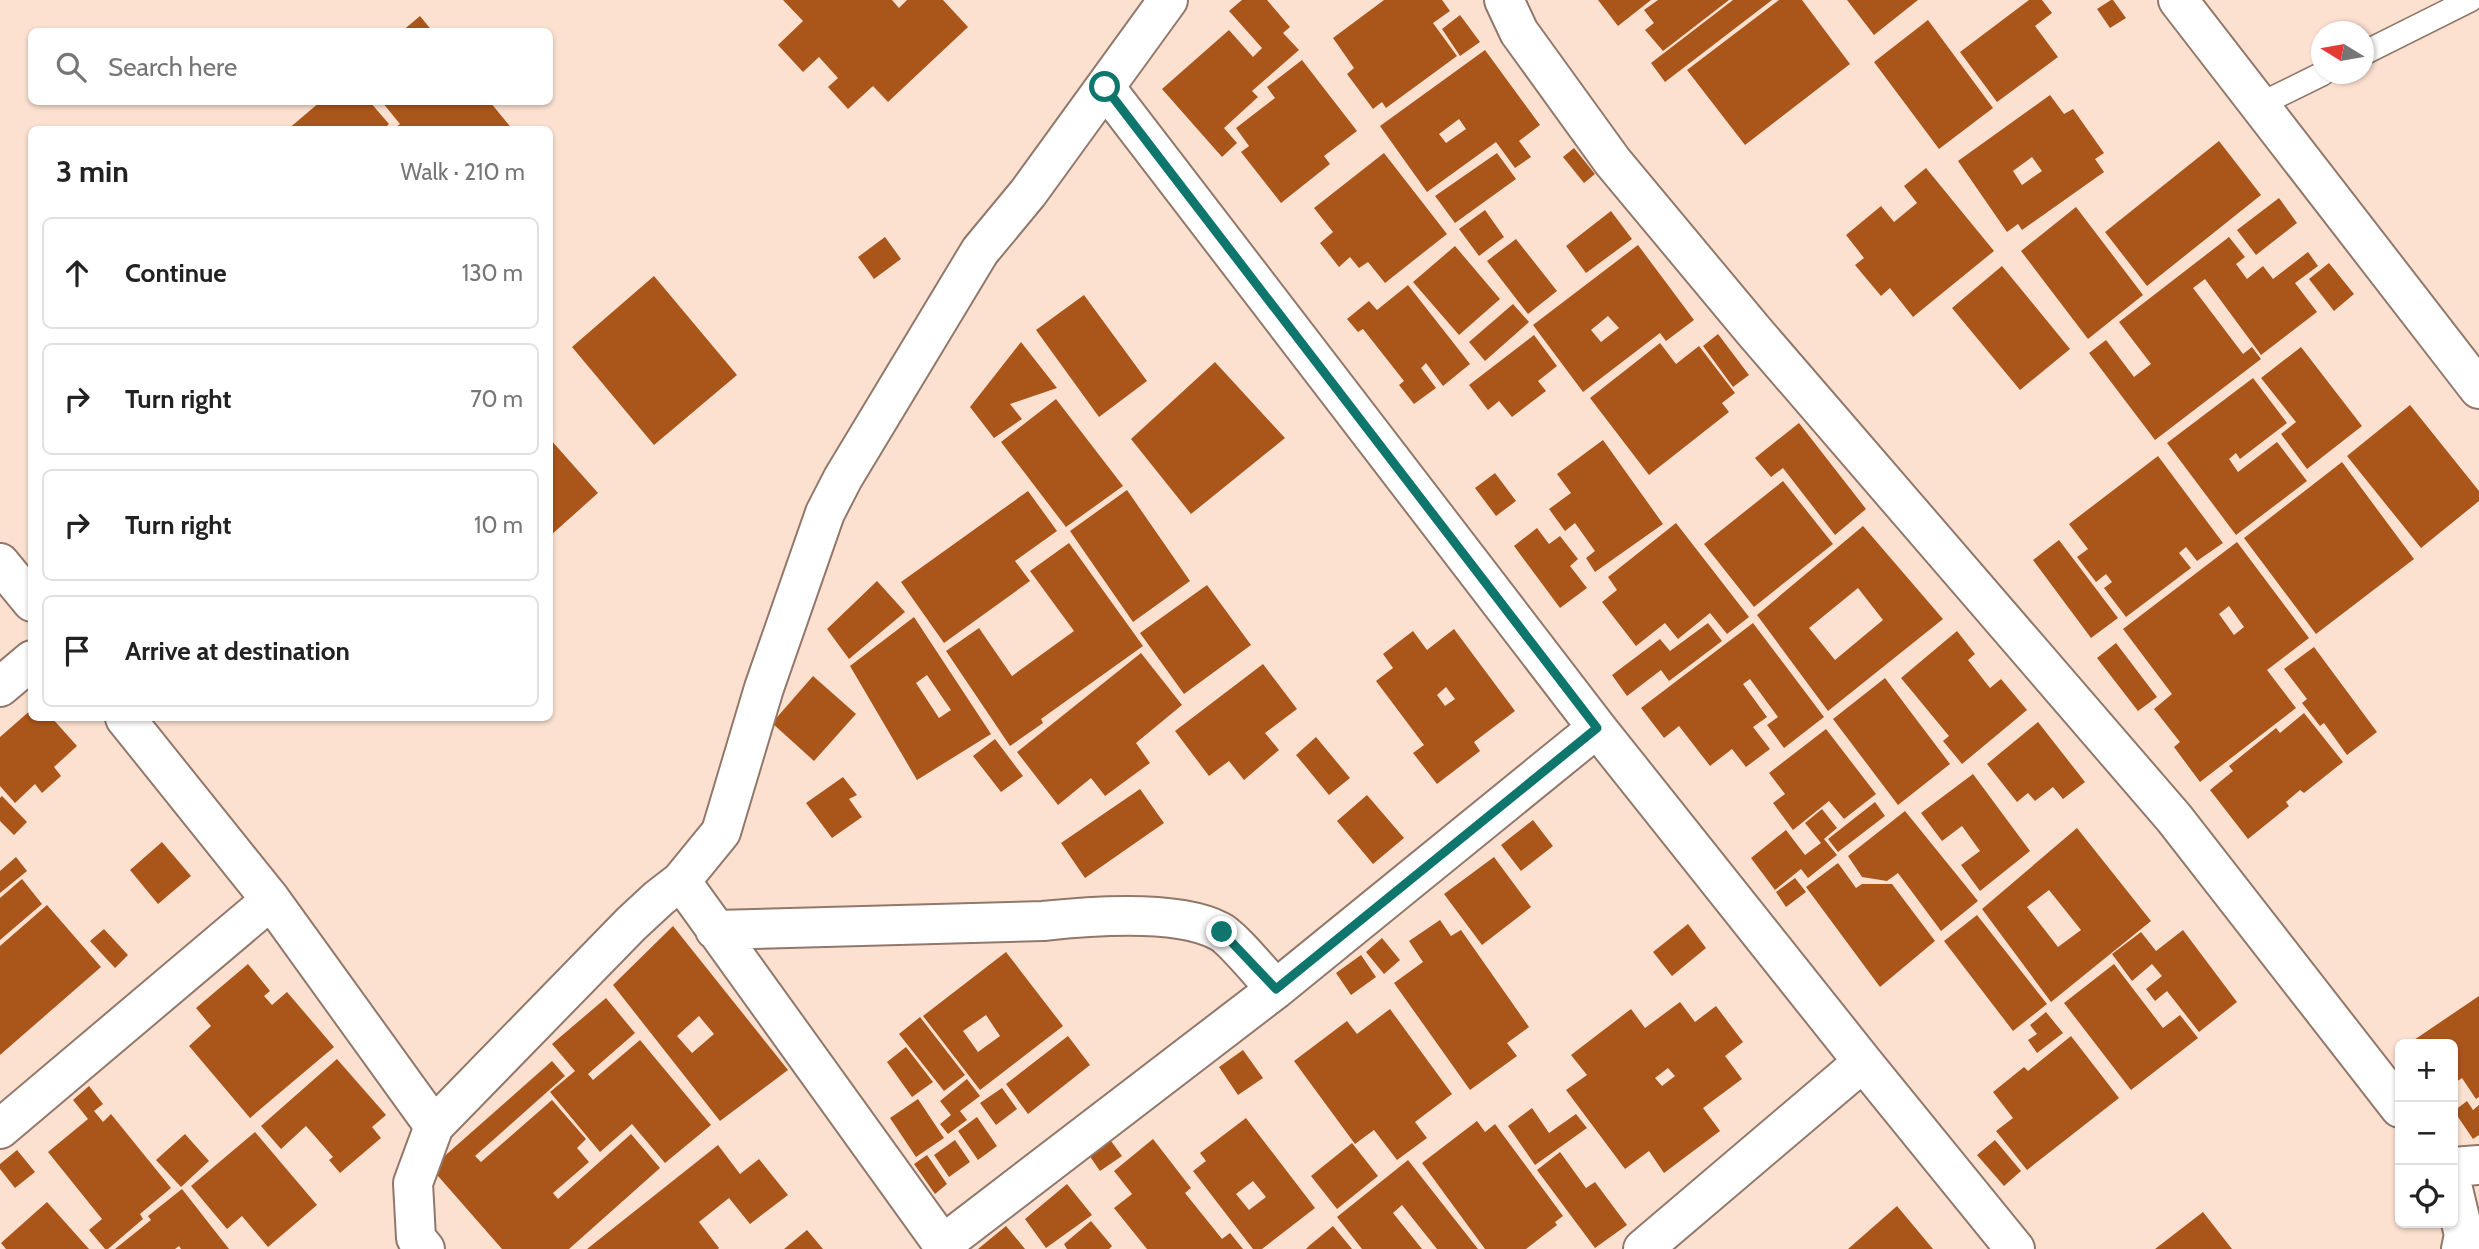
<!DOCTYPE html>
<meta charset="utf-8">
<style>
body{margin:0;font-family:Cabin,sans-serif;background:#f6f6f6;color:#222}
.controls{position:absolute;right:21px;bottom:21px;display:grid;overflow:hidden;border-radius:10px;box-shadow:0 2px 5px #0004}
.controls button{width:63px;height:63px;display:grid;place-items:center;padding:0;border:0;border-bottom:2px solid #e0e0e0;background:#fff;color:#222;font:35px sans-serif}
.compass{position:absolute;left:2311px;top:21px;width:63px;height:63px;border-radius:50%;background:#fff;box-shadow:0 2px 5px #0004;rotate:281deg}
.stop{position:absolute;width:21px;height:21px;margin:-16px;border:5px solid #0f766e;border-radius:50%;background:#fff}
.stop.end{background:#0f766e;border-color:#fff;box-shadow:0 2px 7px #0008}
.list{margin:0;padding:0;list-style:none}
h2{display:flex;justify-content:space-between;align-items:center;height:91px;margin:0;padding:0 28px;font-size:30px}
h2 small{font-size:23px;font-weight:400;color:#767676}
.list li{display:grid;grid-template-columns:46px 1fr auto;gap:21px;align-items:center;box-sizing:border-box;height:112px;margin:0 14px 14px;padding:0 14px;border:2px solid #e0e0e0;border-radius:10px}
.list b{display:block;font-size:26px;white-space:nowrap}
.list em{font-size:23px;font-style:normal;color:#767676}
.icon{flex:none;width:38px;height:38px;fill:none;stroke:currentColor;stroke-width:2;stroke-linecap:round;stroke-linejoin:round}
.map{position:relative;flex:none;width:2479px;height:1249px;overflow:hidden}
.search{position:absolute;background:#fff;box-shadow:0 2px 5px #0004;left:28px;top:28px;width:525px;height:77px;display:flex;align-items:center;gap:18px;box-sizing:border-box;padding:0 24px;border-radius:10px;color:#767676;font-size:26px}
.panel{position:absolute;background:#fff;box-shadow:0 2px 5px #0004;left:28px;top:126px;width:525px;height:595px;border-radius:10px}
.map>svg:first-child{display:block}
</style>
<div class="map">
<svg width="2479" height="1249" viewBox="0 0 2479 1249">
<rect width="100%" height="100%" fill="#fce1d1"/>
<path fill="#aa561b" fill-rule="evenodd" d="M783 0H892L899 8 907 0H943L968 27 888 102 873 86 848 109 828 87 838 78 819 57 803 72 778 45 803 21Z
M1242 0H1267L1290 27 1283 33 1299 50 1252 91 1258 97 1224 128 1237 143 1222 157 1162 89 1229 30 1253 57 1262 48 1229 11Z
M1384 0H1442L1450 11 1433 23 1457 56 1386 108 1382 102 1373 109 1347 74 1354 68 1333 38Z
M1598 0H1651L1618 26Z
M1658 0H1729L1663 51 1645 30 1654 23 1644 10Z
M1733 0H1772L1665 82 1651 63Z
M1779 0H1802L1850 64 1745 145 1687 70Z
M1847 0H1918L1874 35Z
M2029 0H2042L2052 13 2035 26 2058 57 1997 102 1960 52Z
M2111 0H2113L2126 18 2110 28 2097 9Z
M1460 15 1480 42 1460 56 1442 29Z
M420 16 433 32H401Z
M1928 20 1993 108 1939 149 1874 62Z
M1485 50 1540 125 1519 141 1531 157 1515 168 1496 142 1427 192 1380 126ZM1459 119 1466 129 1446 143 1439 134Z
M1302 60 1357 131 1324 156 1330 164 1281 203 1241 152 1249 146 1236 128 1275 98 1267 87Z
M2050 95 2064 114 2073 109 2104 153 2095 159 2104 172 2022 230 2018 224 2007 232 1958 161ZM2032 157 2042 171 2022 185 2013 171Z
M320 102H370L389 124 383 130H287Z
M382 102H490L513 130H393L400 124Z
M2219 141 2261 195 2147 286 2105 232Z
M1574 148 1595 174 1584 183 1563 157Z
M1384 153 1447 234 1385 283 1368 262 1359 268 1350 257 1339 267 1320 243 1333 232 1314 208Z
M1497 153 1516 179 1455 223 1435 196Z
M1926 168 1994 251 1913 317 1890 288 1881 296 1855 265 1864 258 1846 235 1881 206 1894 222 1917 203 1904 186Z
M2279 198 2297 223 2256 255 2237 230Z
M2076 207 2143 295 2088 339 2021 251Z
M1485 210 1504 237 1479 256 1459 229Z
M1611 211 1632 239 1586 273 1566 246Z
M885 237 901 259 874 279 858 257Z
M2229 237 2245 257 2236 264 2247 279 2263 266 2273 279 2308 252 2318 266 2295 283 2317 312 2261 355 2205 279 2193 288 2243 354 2252 347 2261 359 2155 440 2089 353 2106 340 2134 377 2151 364 2119 322Z
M1516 239 1557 291 1528 314 1487 261Z
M1638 245 1694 320 1666 341 1660 333 1583 392 1533 325ZM1608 316 1619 328 1601 342 1591 330Z
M1455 246 1500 299 1459 335 1413 282Z
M2329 263 2354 294 2334 311 2309 279Z
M2002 266 2070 349 2020 390 1952 308Z
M654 276 737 375 654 445 572 347Z
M1408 285 1470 364 1443 386 1426 363 1421 368 1436 388 1414 404 1399 385 1404 381 1363 329 1358 332 1347 319 1369 301 1377 310Z
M1084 295 1147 381 1099 417 1036 330Z
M1513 304 1529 322 1485 361 1469 342Z
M1718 334 1749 375 1733 387 1703 346Z
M1534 335 1557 366 1538 381 1546 391 1512 417 1499 401 1488 410 1469 385Z
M1021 342 1057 388 1010 404 1022 419 994 438 970 407Z
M1660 343 1676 364 1699 346 1735 393 1722 403 1729 412 1649 475 1590 398Z
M2301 347 2362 426 2307 469 2281 434 2296 422 2261 378Z
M1215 362 1285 438 1191 514 1131 439Z
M2253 378 2287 423 2240 459 2236 453 2229 459 2238 472 2277 442 2307 481 2236 535 2167 443Z
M1056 399 1123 486 1066 527 1001 442Z
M2410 405 2479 491V501L2421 548 2347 456Z
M1799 423 1866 509 1835 535 1783 468 1771 477 1755 458Z
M550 439 598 493 550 536Z
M1603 440 1663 524 1595 572 1586 558 1595 551 1575 523 1565 531 1549 509 1571 493 1557 474Z
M2158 456 2223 543 2197 561 2186 547 2179 553 2191 568 2126 617 2104 588 2112 582 2106 574 2096 582 2077 557 2088 549 2069 524Z
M2342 462 2414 559 2316 634 2244 538Z
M1495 473 1516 501 1496 516 1475 488Z
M1783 481 1833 544 1754 607 1704 544Z
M1127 490 1190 581 1133 622 1070 531Z
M1028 491 1057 531 1015 561 1030 581 944 643 901 582Z
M1676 523 1749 617 1727 634 1710 613 1678 639 1665 623 1636 646 1602 602 1617 590 1608 577Z
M1863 526 1943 619 1828 711 1757 615ZM1858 588 1883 620 1835 660 1809 628Z
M1537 528 1549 544 1560 536 1578 559 1570 566 1587 588 1560 608 1514 546Z
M2059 540 2118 618 2091 638 2033 560Z
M2237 542 2309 638 2267 670 2296 708 2200 782 2174 747 2180 742 2154 709 2172 694 2123 629ZM2229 606 2244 627 2234 635 2219 614Z
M1069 543 1143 646 1041 719 1043 723 1010 746 946 651 979 628 1012 676 1074 631 1030 571Z
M877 581 905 612 849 659 827 629Z
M1207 585 1251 645 1184 694 1140 633Z
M914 617 991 734 917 780 850 666ZM927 675 951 710 939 718 916 683Z
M1708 623 1722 641 1669 681 1661 670 1627 696 1612 675 1660 639 1670 651Z
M1753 623 1824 717 1784 748 1767 725 1778 717 1750 679 1743 684 1767 717 1753 727 1770 749 1746 767 1732 749 1710 766 1679 726 1664 738 1641 708Z
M1454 629 1515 711 1474 742 1480 751 1437 784 1413 753 1424 745 1376 681 1393 668 1383 654 1413 631 1427 650ZM1446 687 1455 699 1445 706 1437 695Z
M1957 631 1975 654 1968 660 1990 688 2001 679 2027 710 1962 764 1943 741 1949 736 1901 678Z
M2116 643 2157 697 2138 711 2097 658Z
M2314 647 2377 732 2347 755 2324 723 2320 726 2302 703 2307 699 2284 669Z
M1141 653 1182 705 1136 743 1150 763 1105 796 1091 778 1058 805 1017 752Z
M1263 664 1297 709 1265 733 1279 750 1244 780 1229 761 1209 776 1175 731Z
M813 676 856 714 814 761 772 723Z
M1885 678 1950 764 1898 805 1833 719Z
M32 709V718H52L77 746 54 767 61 776 42 793 35 784 15 803 0 786V737Z
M2304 713 2343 762 2304 793 2300 790 2286 802 2289 806 2248 839 2210 790 2233 771 2229 766 2276 728 2280 733Z
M2038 722 2085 782 2063 799 2053 787 2035 801 2028 793 2017 802 1987 764Z
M1826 729 1876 794 1844 819 1829 801 1793 830 1773 803 1785 794 1769 773Z
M1316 737 1350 778 1329 795 1296 755Z
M995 739 1023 776 1001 792 973 756Z
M1973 774 2030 851 1980 891 1961 865 1980 851 1962 826 1942 841 1921 813Z
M843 777 857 795 849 799 862 817 832 838 806 803Z
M1140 789 1164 823 1085 878 1061 843Z
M1367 795 1404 838 1373 864 1337 821Z
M2 796 27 822 14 835 0 821V798Z
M1875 802 1885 816 1838 852 1828 839Z
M1822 809 1837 828 1824 839 1837 855 1808 878 1801 869 1775 890 1751 858 1786 830 1805 855 1821 843 1805 823Z
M1905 811 1978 901 1941 931 1898 873 1887 881 1862 877 1848 856Z
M1533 820 1553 846 1521 871 1501 845Z
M2077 828 2151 921 2051 1002 1982 909ZM2049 890 2081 930 2058 947 2027 907Z
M162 842 191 876 158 904 130 870Z
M16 857 27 871 0 893V871Z
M1494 857 1531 907 1482 945 1444 894Z
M1838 863 1856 888 1862 884H1892L1935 941 1880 987 1806 887Z
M1795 878 1806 892 1786 907 1776 892Z
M22 879 42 904 0 940V898Z
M47 905 101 967 0 1055V946Z
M1977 915 2047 1004 2013 1031 1944 941Z
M1440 920 1451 936 1461 930 1529 1027 1507 1043 1517 1056 1470 1090 1394 983 1423 962 1409 941Z
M1688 924 1706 948 1672 976 1653 952Z
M673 926 788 1070 720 1121 613 985ZM699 1016 714 1034 692 1053 677 1036Z
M104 929 128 955 115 968 90 941Z
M2183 930 2237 1002 2199 1032 2167 991 2155 1001 2146 989 2162 976 2152 964 2132 981 2112 954 2141 932 2156 951Z
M1382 938 1400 960 1384 974 1366 952Z
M1006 952 1063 1026 980 1090 923 1016ZM986 1015 1000 1036 978 1052 963 1031Z
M1361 955 1376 977 1351 995 1336 973Z
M248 964 270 991 264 996 272 1005 287 992 334 1047 250 1118 189 1046 211 1026 196 1008Z
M2114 964 2163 1028 2180 1015 2198 1038 2131 1090 2064 1003Z
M2479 996V1097L2476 1099 2462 1078 2453 1084V1044H2413L2411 1042Z
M606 998 635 1033 588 1074 593 1080 640 1040 711 1125 665 1163 632 1124 600 1152 550 1092 575 1071 552 1044Z
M1680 1002 1695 1022 1716 1006 1743 1042 1725 1056 1742 1079 1703 1108 1720 1131 1664 1173 1649 1151 1625 1169 1566 1090 1587 1075 1571 1055 1631 1009 1645 1028ZM1668 1068 1675 1076 1662 1086 1655 1078Z
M1390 1009 1452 1094 1415 1122 1427 1138 1397 1160 1374 1130 1355 1144 1294 1061 1347 1021 1357 1034Z
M2046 1012 2063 1033 2037 1053 2028 1040 2037 1034 2030 1025Z
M920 1017 965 1075 944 1091 899 1034Z
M1068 1036 1090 1065 1028 1114 1006 1084Z
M2071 1036 2119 1098 2027 1170 1996 1131 2013 1118 1993 1092 2024 1067 2028 1071Z
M906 1047 933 1082 912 1097 887 1062Z
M1243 1050 1263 1078 1238 1095 1219 1067Z
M337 1059 386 1115 372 1127 381 1138 340 1173 329 1160 333 1157 306 1126 281 1149 261 1126Z
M552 1061 565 1076 475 1156 481 1162 552 1100 586 1139 577 1148 589 1162 553 1193 558 1199 631 1134 660 1168 569 1249H502L431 1168Z
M967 1079 980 1096 960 1111 967 1120 948 1134 940 1124 951 1115 940 1101Z
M89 1086 103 1104 94 1111 103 1122 111 1114 171 1188 140 1214 143 1219 108 1249H105L89 1230 102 1219 48 1152 88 1119 73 1100Z
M1002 1088 1017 1109 996 1125 980 1103Z
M918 1099 944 1138 916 1157 890 1118Z
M2467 1101 2473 1110 2479 1105V1135L2473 1139 2454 1111Z
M1532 1108 1549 1133 1576 1114 1587 1128 1535 1165 1508 1126Z
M977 1117 997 1146 978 1160 958 1131Z
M1246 1118 1315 1208 1262 1249H1253L1193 1171 1206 1161 1200 1153ZM1253 1181 1266 1197 1249 1210 1236 1194Z
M1477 1121 1485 1132 1495 1124 1563 1216 1555 1222 1557 1225 1526 1249H1485L1422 1163Z
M1103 1130 1122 1156 1100 1171 1082 1145Z
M255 1132 317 1205 268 1247 242 1216 227 1229 191 1186Z
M185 1134 209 1161 181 1187 156 1160Z
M1153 1139 1191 1188 1185 1193 1222 1239 1230 1233 1243 1249H1147L1114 1208 1132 1194 1114 1171Z
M955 1140 970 1162 949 1177 934 1155Z
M1995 1140 2021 1171 2004 1186 1977 1155Z
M1352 1143 1378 1176 1337 1209 1311 1176Z
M718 1145 740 1174 759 1159 788 1195 750 1224 729 1198 699 1222 719 1248 718 1249H587Z
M17 1150 35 1172 15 1188 0 1169V1164Z
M1560 1152 1586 1188 1595 1182 1627 1225 1595 1248 1537 1170Z
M927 1155 947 1184 935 1194 914 1164Z
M1408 1160 1478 1249H1437L1402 1205 1393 1213 1422 1249H1362L1337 1217Z
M1067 1184 1092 1215 1046 1248 1025 1219Z
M182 1189 229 1249H181L179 1246 175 1249H115L151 1220 148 1216Z
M47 1202 89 1249H6L1 1243Z
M1897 1206 1933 1249H1848Z
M2203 1212 2232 1249H2155Z
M1091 1221 1112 1246 1109 1249H1067L1064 1244Z
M1006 1226 1025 1249H978Z
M1333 1226 1352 1249H1306L1310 1245Z
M807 1230 823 1249H784Z"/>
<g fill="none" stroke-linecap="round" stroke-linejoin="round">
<g stroke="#91786b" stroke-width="26">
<path id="service" d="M2364 53 2470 0
M2259 105 2322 74"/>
</g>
<g stroke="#91786b" stroke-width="42">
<path id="minor" d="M1504 0 1519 32 1613 162 1753 330 2174 818 2400 1108
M2178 0 2479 389
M1105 87 1597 728 1863 1062 2015 1249
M0 563 32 602
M0 687 32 660
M125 718 271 900 434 1126
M681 881 946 1249
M715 930 1043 921C1090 916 1177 909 1219 931 1232 937 1264 977 1276 989
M0 1129 271 900
M2453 1167 2479 1165
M2453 1189 2464 1235 2461 1249
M942 1245 1276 989 1597 728
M425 1249 416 1238 413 1183 434 1126 631 924 659 898 681 881 721 832 764 688 825 513 843 478 980 251 1028 193 1168 0
M1643 1249 1863 1062"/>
</g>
<use href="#service" stroke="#fff" stroke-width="23"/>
<use href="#minor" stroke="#fff" stroke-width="38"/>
</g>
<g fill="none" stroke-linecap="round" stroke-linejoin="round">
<path stroke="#0f766e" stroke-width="9" d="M1105 87 1597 728 1276 989 1222 932"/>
</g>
</svg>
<div class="controls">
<button>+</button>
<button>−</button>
<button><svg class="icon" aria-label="locate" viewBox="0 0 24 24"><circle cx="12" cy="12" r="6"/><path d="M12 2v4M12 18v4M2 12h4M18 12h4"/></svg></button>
</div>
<svg class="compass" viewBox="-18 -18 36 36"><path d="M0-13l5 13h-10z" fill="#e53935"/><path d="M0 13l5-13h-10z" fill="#767676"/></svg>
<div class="stop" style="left:1105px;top:87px"></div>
<div class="stop end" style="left:1222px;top:932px"></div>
<div class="search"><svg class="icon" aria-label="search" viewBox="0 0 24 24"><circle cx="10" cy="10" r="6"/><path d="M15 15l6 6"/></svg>Search here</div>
<section class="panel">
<h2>3 min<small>Walk · 210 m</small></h2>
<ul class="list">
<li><svg class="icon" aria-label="ahead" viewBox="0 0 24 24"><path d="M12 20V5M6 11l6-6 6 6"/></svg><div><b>Continue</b></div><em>130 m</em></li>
<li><svg class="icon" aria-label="right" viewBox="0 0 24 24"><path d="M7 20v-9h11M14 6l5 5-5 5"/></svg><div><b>Turn right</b></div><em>70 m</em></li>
<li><svg class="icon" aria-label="right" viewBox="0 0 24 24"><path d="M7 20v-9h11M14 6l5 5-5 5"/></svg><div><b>Turn right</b></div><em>10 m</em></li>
<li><svg class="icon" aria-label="arrive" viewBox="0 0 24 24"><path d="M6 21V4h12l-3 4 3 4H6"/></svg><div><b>Arrive at destination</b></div></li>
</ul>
</section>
</div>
